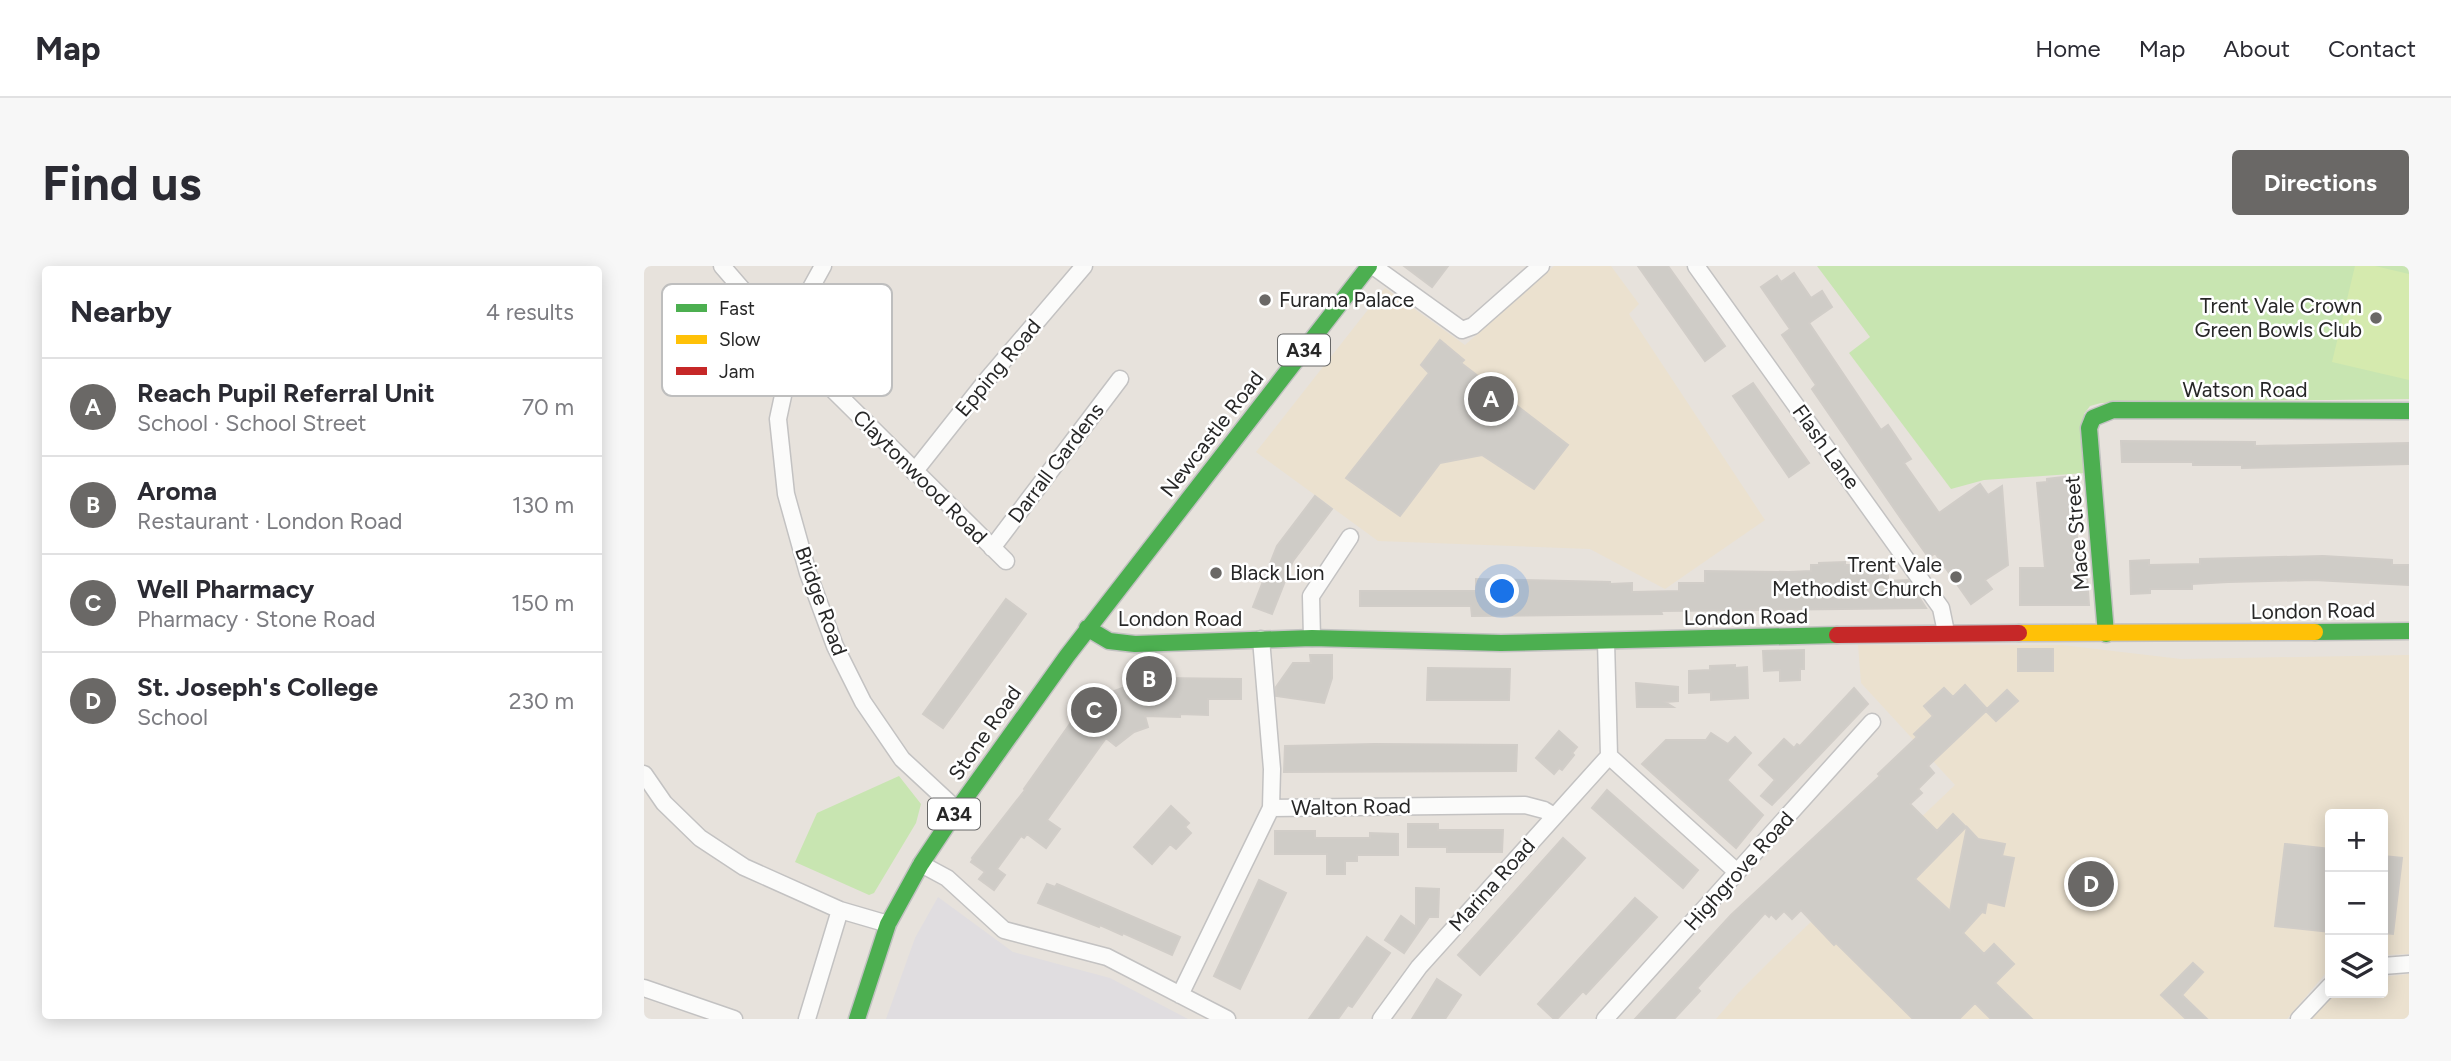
<!DOCTYPE html>
<meta charset="utf-8">
<style>
body{margin:0;font-family:Figtree,sans-serif;background:#f7f7f7;color:#2b2b33}
.controls{position:absolute;right:21px;bottom:21px;display:grid;overflow:hidden;border-radius:7px;box-shadow:0 4px 18px #0003}
.controls button{width:63px;height:63px;display:grid;place-items:center;padding:0;border:0;border-bottom:2px solid #e1e1e2;background:#fff;color:#2b2b33;font:35px sans-serif}
.you{position:absolute;left:859px;top:326px;width:24px;height:24px;margin:-18px;border:5px solid #fff;border-radius:50%;background:#1a73e8;box-shadow:0 0 0 10px #1a73e833}
.badge{display:grid;place-items:center;width:46px;height:46px;border-radius:50%;background:#6a6866;color:#fff;font-size:23px;font-weight:700}
.pin{position:absolute;translate:-50% -50%;border:4px solid #fff;box-shadow:0 2px 7px #0006}
.list{margin:0;padding:0;list-style:none}
h2{display:flex;justify-content:space-between;align-items:center;height:91px;margin:0;padding:0 28px;font-size:30px}
h2 small{font-size:23px;font-weight:400;color:#7c7c81}
.list li{display:grid;grid-template-columns:46px 1fr auto;gap:21px;align-items:center;box-sizing:border-box;height:98px;padding:0 28px;border-top:2px solid #e1e1e2}
.list b{display:block;font-size:26px;white-space:nowrap}
.list p{margin:0;font-size:23px;white-space:nowrap;color:#7c7c81}
.list em{font-size:23px;font-style:normal;color:#7c7c81}
.icon{flex:none;width:38px;height:38px;fill:none;stroke:currentColor;stroke-width:2;stroke-linecap:round;stroke-linejoin:round}
.map{position:relative;flex:none;width:1765px;height:753px;overflow:hidden;border-radius:7px}
header{display:flex;align-items:center;gap:42px;box-sizing:border-box;height:98px;padding:0 35px;background:#fff;border-bottom:2px solid #e1e1e2}
header strong{font-size:33px}
nav{display:flex;gap:38px;margin-inline-start:auto;font-size:24px}
.intro{display:flex;align-items:center;justify-content:space-between;box-sizing:border-box;height:168px;padding:0 42px}
h1{margin:0;font-size:49px}
.button{padding:18px 32px;border-radius:7px;background:#6a6866;color:#fff;font-size:24px;font-weight:700}
main{display:flex;gap:42px;padding:0 42px}
aside{flex:1;background:#fff;border-radius:7px;box-shadow:0 4px 18px #0003}
.map>svg:first-child{display:block}
</style>
<header>
<strong>Map</strong>
<nav><a>Home</a><a>Map</a><a>About</a><a>Contact</a></nav>
</header>
<div class="intro"><h1>Find us</h1><a class="button">Directions</a></div>
<main>
<aside>
<h2>Nearby<small>4 results</small></h2>
<ul class="list">
<li><span class="badge">A</span><div><b>Reach Pupil Referral Unit</b><p>School · School Street</p></div><em>70 m</em></li>
<li><span class="badge">B</span><div><b>Aroma</b><p>Restaurant · London Road</p></div><em>130 m</em></li>
<li><span class="badge">C</span><div><b>Well Pharmacy</b><p>Pharmacy · Stone Road</p></div><em>150 m</em></li>
<li><span class="badge">D</span><div><b>St. Joseph's College</b><p>School</p></div><em>230 m</em></li>
</ul>
</aside>
<div class="map">
<svg width="1765" height="753" viewBox="0 0 1765 753">
<rect width="100%" height="100%" fill="#e7e2dc"/>
<path fill="#e0dde0" d="M294 631 369 686 466 712 544 753H242L271 672Z"/>
<path fill="#ebe1cf" d="M910 0H967L995 38 985 48 1121 254 1021 323 946 283 734 275 612 186 741 22 821 79Z
M1214 379H1418L1537 393 1765 389V688L1739 689V548H1686V702L1643 753H1072L1095 726 1128 693 1311 519 1217 417Z
M1765 708V753H1667L1689 727H1739V711Z"/>
<path fill="#c8e5b1" d="M1173 0H1765V133L1457 137 1446 140 1440 148 1441 207 1340 214 1307 223 1205 87 1226 71Z
M255 510 277 538 272 557 230 627 225 629 151 596 173 547Z"/>
<path fill="#d5eaae" d="M1711 0H1731L1765 8V114L1688 96Z"/>
<path fill="#cfccc7" stroke="#d1cdc8" stroke-width="2" d="M760 0H804L788 21Z
M994 0H1024L1081 80 1061 95Z
M1150 7 1167 32 1178 25 1188 41 1165 57 1237 164 1244 159 1267 193 1260 197 1295 247 1336 218 1344 229 1358 220 1364 299 1341 314 1348 323 1327 338 1291 287 1285 292 1260 257 1168 123 1172 119 1138 69 1146 63 1117 21 1133 10 1137 16Z
M796 74 820 94 817 97 924 179 890 223 838 189 796 197 756 250 702 212 785 107 777 99Z
M1109 117 1165 197 1145 211 1089 130Z
M1477 175 1611 176V180L1765 177V198L1598 202V199H1549V196H1478Z
M1427 210 1435 291H1440V311H1443L1445 339H1376V302H1401L1393 217 1403 216V213Z
M671 230 688 243 649 295 628 348 609 341 633 280Z
M1679 290 1748 294V299H1765V319L1670 314 1584 316 1548 318V323H1506V327L1487 328 1486 295 1505 294V299L1556 298V293Z
M1201 296V299H1244V315L1264 314 1282 342 1017 345 1018 348 828 350 827 340H716V325H832V313L966 316V318L988 317V326L1035 325V317H1061V305L1145 306 1167 305V299H1175V297Z
M362 333 382 348 299 462 279 448Z
M1374 383H1409V405H1374Z
M1160 384V403H1156V414L1136 415V404L1120 405 1119 385Z
M666 389H688V412L680 437 632 430V421L649 397H667Z
M1091 399V402L1103 401 1104 432 1067 434V426L1045 427V405L1066 404V400Z
M784 402 866 403 865 434H783Z
M517 412 597 413V433H564V449L536 448V451L501 450 504 461 490 466 472 480 462 472 403 554 416 563 402 582 383 568 380 572 377 570 353 603 361 609 350 624 335 613 341 606 327 596 329 593 328 592 381 524 380 523 428 455 460 429 497 415Z
M992 417 1034 421V435L1021 436 1029 441H993Z
M1321 419 1343 443 1363 424 1374 435 1352 455 1342 445 1284 500 1290 507 1274 523 1278 527 1266 538 1293 565 1309 548 1322 561 1271 613 1306 645 1323 561 1334 573 1361 578 1358 590 1370 592 1360 640 1343 636 1341 647 1338 646 1319 667 1340 688 1350 678 1370 698 1351 717 1388 753H1347L1331 737 1315 753H1269L1192 677 1190 679 1157 644 1148 653 1140 645 1132 653 1127 648 1125 651 1121 647 1053 722 1056 725 1030 753H991L1087 649 1236 510 1234 508 1273 471 1270 468 1289 450 1280 440 1300 422 1309 431Z
M1210 422 1224 438 1128 539 1117 530 1131 514 1115 499 1140 473 1150 482 1153 478 1156 480Z
M915 465 933 481 928 487 930 489 918 504 915 502 910 508 892 492Z
M1067 467 1084 478 1091 471 1107 487 1083 514 1119 549 1092 582 998 498 1022 474H1062Z
M731 478 873 479 872 505 640 506 641 480Z
M963 524 1054 604 1039 622 948 542Z
M527 540 545 557 541 561 547 567 532 583 526 578 508 598 490 581Z
M764 558H794V564H859L858 586H803V581H764Z
M631 565H671V572H726V567L754 568V589H713V595H701V608H683V588H631Z
M919 572 941 592 836 709 814 689Z
M1641 578 1686 583V666L1631 660Z
M1739 590 1758 592 1749 668 1739 667Z
M615 614 642 627 596 723 570 710Z
M403 618 411 621 413 618 536 671 528 689 479 667 478 669 456 659 455 661 394 637Z
M772 622 795 623 794 651H785L760 687 741 674 757 650 772 661Z
M991 632 1013 651 942 728 939 725 913 753H910L894 738Z
M723 671 746 687 708 741 704 739 694 753H665Z
M1549 697 1559 706 1538 729 1563 753H1542L1517 729Z
M793 713 817 729 801 753H768Z"/>
<g fill="none" stroke-linecap="round" stroke-linejoin="round">
<g stroke="#c3c2c2" stroke-width="19">
<path id="street" d="M78 0 162 97 362 295
M729 0 818 64 829 60 897 0
M1052 0 1297 342 1302 366
M136 69 147 58 179 0
M162 97 148 109 140 125 134 153 142 228 164 307 191 380 219 436 258 493 313 544
M270 206 342 115 440 0
M348 282 476 113
M668 372 667 330 706 271
M617 373 628 503 627 542
M962 375 965 490 1093 606
M0 508 20 537 56 572 100 601 196 644 244 658
M277 598 303 612 360 664 463 691 583 753
M1739 700 1765 698
M0 722 90 753
M536 729 627 542 881 539 900 544 910 550
M163 753 196 644
M737 753 775 701 965 490
M961 753 1228 456
M1655 753 1686 720"/>
</g>
<g stroke="#c3c2c2" stroke-width="19">
<path id="fast" d="M443 362 465 375 491 378 668 372 857 377 1193 369
M1671 366 1765 365
M1462 368 1445 162 1449 152 1469 144 1765 145
M213 753 244 658 277 598 313 544 423 390 725 0"/>
</g>
<g stroke="#c3c2c2" stroke-width="19">
<path id="slow" d="M1375 367 1671 366"/>
</g>
<g stroke="#c3c2c2" stroke-width="19">
<path id="jam" d="M1193 369 1375 367"/>
</g>
<use href="#street" stroke="#fbfbfa" stroke-width="16"/>
<use href="#fast" stroke="#4caf50" stroke-width="16"/>
<use href="#slow" stroke="#ffc107" stroke-width="16"/>
<use href="#jam" stroke="#c62828" stroke-width="16"/>
</g>
<g fill="#6a6866" stroke="#fff" stroke-width="2.5">
<circle cx="621" cy="34" r="7"/>
<circle cx="1732" cy="52" r="7"/>
<circle cx="572" cy="307" r="7"/>
<circle cx="1312" cy="311" r="7"/>
</g>
<g text-anchor="middle" stroke-width="5" stroke-linejoin="round" paint-order="stroke">
<g fill="#fff" stroke="#686868" stroke-width="2">
<rect x="634" y="68.5" width="52" height="31" rx="5"/>
<rect x="284" y="532.5" width="52" height="31" rx="5"/>
</g>
<g font-size="19" font-weight="bold" fill="#272727">
<text x="660" y="91">A34</text>
<text x="310" y="555">A34</text>
</g>
<g font-size="21" fill="#272727" stroke="#fff" text-anchor="start">
<text x="635" y="41">Furama Palace</text>
<text x="1718" y="47" text-anchor="end">Trent Vale Crown<tspan x="1718" dy="24">Green Bowls Club</tspan></text>
<text x="1298" y="306" text-anchor="end">Trent Vale<tspan x="1298" dy="24">Methodist Church</tspan></text>
<text x="586" y="314">Black Lion</text>
</g>
<g font-size="21" fill="#272727" stroke="#fff">
<text transform="translate(354 102) rotate(-50)" y="7">Epping Road</text>
<text x="1601" y="131">Watson Road</text>
<text transform="translate(568 168) rotate(-52)" y="7">Newcastle Road</text>
<text transform="translate(1182 181) rotate(54)" y="7">Flash Lane</text>
<text transform="translate(412 197) rotate(-53)" y="7">Darrall Gardens</text>
<text transform="translate(276 211) rotate(45)" y="7">Claytonwood Road</text>
<text transform="translate(1433 267) rotate(-95)" y="7">Mace Street</text>
<text transform="translate(177 335) rotate(70)" y="7">Bridge Road</text>
<text transform="translate(1669 345) rotate(-1)" y="7">London Road</text>
<text transform="translate(1102 351) rotate(-1)" y="7">London Road</text>
<text x="536" y="360">London Road</text>
<text transform="translate(341 467) rotate(-55)" y="7">Stone Road</text>
<text transform="translate(707 541) rotate(-1)" y="7">Walton Road</text>
<text transform="translate(1095 605) rotate(-48)" y="7">Highgrove Road</text>
<text transform="translate(848 619) rotate(-48)" y="7">Marina Road</text>
</g>
</g>
<rect x="18" y="18" width="230" height="112" rx="10" fill="#fff" stroke="#bebebe" stroke-width="2"/>
<rect x="32" y="38" width="31" height="8" fill="#4caf50"/>
<rect x="32" y="69" width="31" height="9" fill="#ffc107"/>
<rect x="32" y="101" width="31" height="8" fill="#c62828"/>
<g font-size="19" fill="#272727">
<text x="75" y="49">Fast</text>
<text x="75" y="80">Slow</text>
<text x="75" y="112">Jam</text>
</g>
</svg>
<div class="controls">
<button>+</button>
<button>−</button>
<button><svg class="icon" aria-label="layers" viewBox="0 0 24 24"><path d="M12 4l9 5-9 5-9-5zM3 14l9 5 9-5"/></svg></button>
</div>
<div class="you"></div>
<div class="pin badge" style="left:847px;top:133px">A</div>
<div class="pin badge" style="left:505px;top:413px">B</div>
<div class="pin badge" style="left:450px;top:444px">C</div>
<div class="pin badge" style="left:1447px;top:618px">D</div>
</div>
</main>
